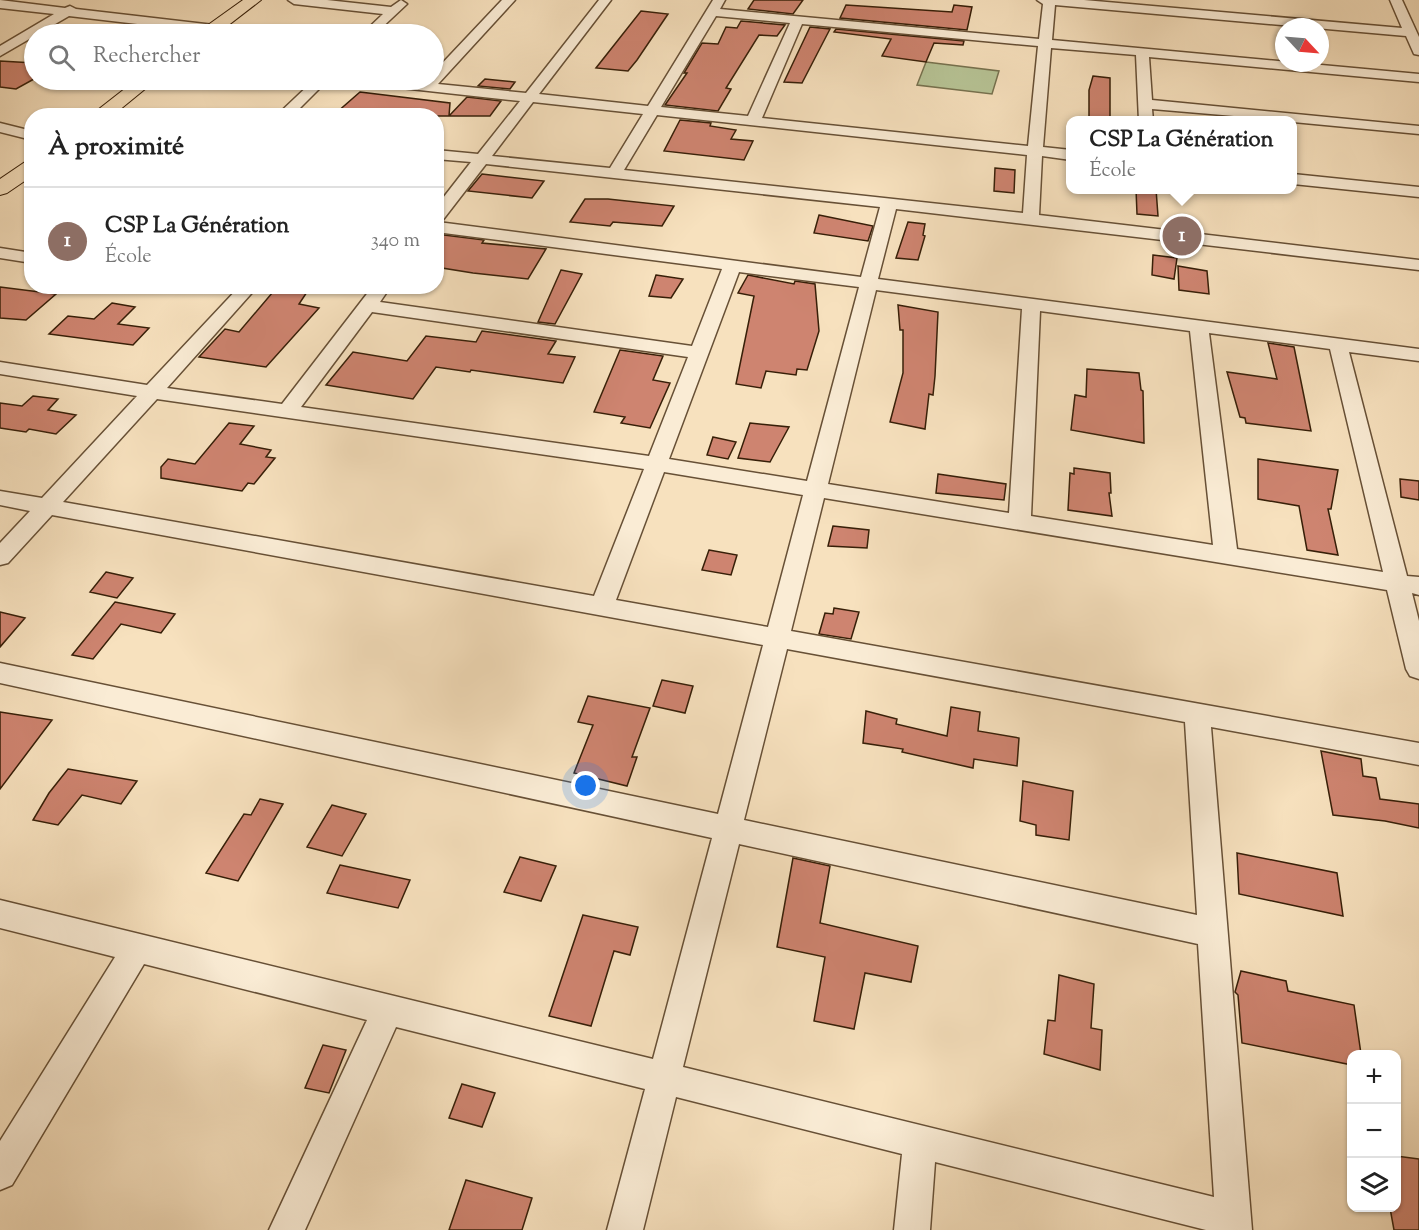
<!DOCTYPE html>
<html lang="fr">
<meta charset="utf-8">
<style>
body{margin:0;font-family:"Sorts Mill Goudy",serif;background:#f6f6f6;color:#222}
.controls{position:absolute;right:18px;bottom:18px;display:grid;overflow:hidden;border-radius:12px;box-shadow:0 2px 4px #0004}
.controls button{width:54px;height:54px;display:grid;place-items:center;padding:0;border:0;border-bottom:2px solid #e0e0e0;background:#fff;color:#222;font:30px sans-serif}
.compass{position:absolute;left:1275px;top:18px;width:54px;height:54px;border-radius:50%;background:#fff;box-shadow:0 2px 4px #0004;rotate:116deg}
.you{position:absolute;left:586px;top:786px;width:21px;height:21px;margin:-15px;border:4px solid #fff;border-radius:50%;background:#1a73e8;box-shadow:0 0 0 9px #1a73e833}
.badge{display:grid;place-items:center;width:39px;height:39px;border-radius:50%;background:#ea580c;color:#fff;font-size:20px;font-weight:700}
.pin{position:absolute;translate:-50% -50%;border:3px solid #fff;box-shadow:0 2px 6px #0006}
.popup{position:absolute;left:1066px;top:116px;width:231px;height:78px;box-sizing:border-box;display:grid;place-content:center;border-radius:12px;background:#fff;filter:drop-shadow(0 2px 4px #0005);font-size:20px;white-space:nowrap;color:#767676}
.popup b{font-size:22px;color:#222}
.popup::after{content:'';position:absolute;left:50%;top:100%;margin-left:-12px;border:12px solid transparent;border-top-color:#fff}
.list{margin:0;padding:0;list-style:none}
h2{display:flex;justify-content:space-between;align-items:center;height:78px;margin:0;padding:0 24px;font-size:26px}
h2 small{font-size:20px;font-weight:400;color:#767676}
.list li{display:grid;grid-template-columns:39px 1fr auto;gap:18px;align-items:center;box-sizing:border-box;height:108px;padding:0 24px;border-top:2px solid #e0e0e0}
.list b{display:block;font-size:22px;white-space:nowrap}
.list p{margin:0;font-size:20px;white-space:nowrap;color:#767676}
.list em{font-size:20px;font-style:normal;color:#767676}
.icon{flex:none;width:33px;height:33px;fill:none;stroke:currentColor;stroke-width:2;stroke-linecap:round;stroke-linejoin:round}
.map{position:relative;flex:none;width:1419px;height:1230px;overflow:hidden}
.search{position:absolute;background:#fff;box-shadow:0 2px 4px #0004;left:24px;top:24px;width:420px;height:66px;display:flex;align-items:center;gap:15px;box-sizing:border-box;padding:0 21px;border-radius:33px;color:#767676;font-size:22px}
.panel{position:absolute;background:#fff;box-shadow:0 2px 4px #0004;left:24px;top:108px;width:420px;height:186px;border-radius:24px}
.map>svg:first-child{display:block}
</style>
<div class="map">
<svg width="1419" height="1230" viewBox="0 0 1419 1230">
<rect width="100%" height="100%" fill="#f7e1be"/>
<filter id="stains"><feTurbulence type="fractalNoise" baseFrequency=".00333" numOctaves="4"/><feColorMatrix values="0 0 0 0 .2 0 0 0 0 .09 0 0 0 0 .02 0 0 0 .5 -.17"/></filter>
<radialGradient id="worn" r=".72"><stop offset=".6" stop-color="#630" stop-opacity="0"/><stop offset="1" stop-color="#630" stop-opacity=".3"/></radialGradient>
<path fill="#b7c496" stroke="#77724f" stroke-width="1.5" d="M926 62 999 71 992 94 917 85Z"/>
<path fill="#ce8470" stroke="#371f08" stroke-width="1.5" d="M754 0H803L793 14 748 9Z
M846 5 952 12 954 5 972 7 967 30 840 18Z
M641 11 668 14 637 60 628 71 596 68Z
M741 21 785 25 777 36 759 35 726 88 731 89 718 111 665 105 687 73H684L702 43 718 44 726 27 737 28Z
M810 27 830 29 802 83 784 82Z
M836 29 964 41 963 45 934 43 926 62 882 56 891 39 834 32Z
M0 61 34 63V79L16 89 0 87Z
M1093 76 1110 78V120H1089V90Z
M485 79 515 82 510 89 478 86Z
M360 92 450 103 449 116H357L336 113Z
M467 97 501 101 490 116H449Z
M680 120 711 123 710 126 736 130 731 139 753 141 744 160 664 151Z
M995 168 1015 170 1014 193 994 191Z
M482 174 544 181 532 198 468 191Z
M1136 189H1156L1158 216 1137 214Z
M585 199H608L674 206 662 226 613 222 610 226 570 222Z
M819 215 873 226 868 241 814 233Z
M908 222 925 224 923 235 925 236 918 260 896 258Z
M436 234 484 240 482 243 546 249 528 279 473 273 436 267Z
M1153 255 1177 258 1174 279 1152 275Z
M1178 266 1207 271 1209 294 1179 290Z
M561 270 582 274 555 324 538 322Z
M656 275 683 279 671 298 649 296Z
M748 275 794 284 795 281 815 284 819 331 807 370 797 369 796 375 766 371 761 388 736 384 754 296 738 293Z
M278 286H311L299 304 319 308 266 367 199 357 225 329 239 332Z
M0 287 56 294 26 320 0 318Z
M112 303 135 307 118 324 149 328 133 345 49 334 68 316 94 319Z
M898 305 938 312 935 376 933 395 929 394 925 429 890 422 903 373V330H900Z
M482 331 556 341 548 354 575 357 563 383 471 370 470 372 436 367 413 399 326 385 353 352 407 361 426 336 476 342Z
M1268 343 1294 347 1311 431 1246 423 1245 418 1240 417 1227 372 1277 379Z
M620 350 663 356 653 380 670 383 650 428 621 423 625 417 594 412Z
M1087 369 1139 373 1141 390 1143 391 1144 443 1071 430 1075 395 1086 397Z
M33 396 58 399 48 410 76 415 56 434 29 429 26 432 0 428V403L22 406Z
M229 423 254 426 240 444 271 450 266 457 275 458 254 484 248 483 242 491 161 478V467L168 459 195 464Z
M750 423 789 427 770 462 738 458Z
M713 437 736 442 728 459 707 455Z
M1258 459 1338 470 1331 509H1328L1338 555 1307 550 1299 506 1258 499Z
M1074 468 1110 473 1111 493H1109L1112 516 1068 510 1070 473 1074 474Z
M938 474 1006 484 1004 500 936 493Z
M1400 479 1419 481V500L1401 497Z
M833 526 869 530 867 548 828 546Z
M709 550 737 555 731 575 702 570Z
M106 572 133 578 117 598 90 592Z
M115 602 175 614 161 633 121 624 93 659 72 655Z
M834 608 859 612 851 639 819 634 825 613 833 614Z
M0 612 25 618 0 647Z
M662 680 693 686 685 713 653 706Z
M588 696 650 708 632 757H637L627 786 574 773 593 725 578 722Z
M951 707 980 712 978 731 1019 738 1017 766 974 759 973 768 902 752 903 749 863 743 866 711 897 719 896 724 947 736Z
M0 712 52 720 0 789Z
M1321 751 1361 759 1363 776 1376 778 1380 799 1419 804V828L1385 821 1333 815Z
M68 769 137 781 121 804 82 795 58 825 33 820 49 793Z
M1023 781 1073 791 1069 840 1036 835V825L1020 821Z
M260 799 283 804 238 881 206 873 244 814 251 815Z
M332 805 366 814 342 856 307 847Z
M1237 853 1337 873 1343 916 1239 894Z
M520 857 556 866 541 901 504 892Z
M793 858 830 866 820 923 918 946 911 982 865 973 854 1029 814 1021 825 957 777 947Z
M340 865 410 880 398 908 327 893Z
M583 915 638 927 630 955 614 951 591 1026 549 1016Z
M1241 971 1286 981 1288 991 1354 1005 1361 1054H1352V1065L1242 1043 1238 995 1235 992Z
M1059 975 1094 984 1091 1028 1102 1030 1100 1070 1044 1054 1048 1020 1055 1021Z
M323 1045 346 1050 329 1093 305 1088Z
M462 1084 495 1093 482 1127 449 1118Z
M1396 1156 1419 1159V1230H1394L1390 1208H1396Z
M466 1180 532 1198 522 1230H449Z"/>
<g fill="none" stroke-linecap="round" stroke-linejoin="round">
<g stroke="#675036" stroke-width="3">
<path id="minor" d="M0 0 65 8 70 6 76 9 214 25 220 29 214 33 69 16 0 56V46L54 14 0 8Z
M288 0H327L391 7 401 0 407 4 375 34H362L383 14 294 4Z
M502 0H515L438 84 526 93 599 0H611L539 94 648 106 713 0H725L720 9 1039 39 1043 4 1037 0H1084L1402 28 1390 0H1402L1419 37V55L1414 54 1406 36 1055 5 1052 40 1419 74V82L1149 57 1152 100 1419 126V134L1293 122V121L1152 109 1153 121H1139L1136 55 1051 48 1043 147 1071 150V160L1042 156 1039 215 1419 260V270L896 209 878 279 1419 349V361L1349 352 1407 576 1419 577V595L1412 593 1419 621V679L1410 676 1406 669 1387 590 824 498 791 631 1419 743V765L1211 727 1252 1230H1206L935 1162 930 1230H894L902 1154 676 1097 643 1230H607L645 1089 396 1027 305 1230H269L367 1020 144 964 12 1185 0 1190V1141L115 957 0 928V900L653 1059 712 838 0 683V663L718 814 763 645 52 515 8 563 0 565V543L30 511 0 505V491L42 498 137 396 0 374V362L147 385 240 286H258L167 388 282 404 373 286H391L380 302 692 346 722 269 436 232V207L471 162 436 159V150L478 154 520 101 365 84 358 80H399L424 82 427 80H434V72ZM716 16 790 23 748 116 661 107ZM802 24 1038 46 1028 146 762 118ZM533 102 643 114 610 168 492 156ZM657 115 1027 155 1023 213 624 170ZM486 164 880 207 861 277 438 222 442 221ZM739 272 859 287 807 481 669 459ZM876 290 1022 309 1009 513 828 484ZM1040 311 1190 331 1213 545 1031 516ZM372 312 688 357 649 456 301 407ZM1209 333 1330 349 1383 572 1237 549ZM157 399 644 469 594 596 63 502ZM664 472 803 495 768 627 616 600ZM787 649 1185 722 1197 915 744 820ZM739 844 1198 944 1214 1197 683 1067Z
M314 80H328L292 116H276Z
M0 123 32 131V140L0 132Z
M1293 174 1419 187V197L1293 184Z
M0 248 32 253V263L0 258Z"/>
</g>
<g stroke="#371f08" stroke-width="2">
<path id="major" d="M243 0H261L217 34H199L201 30Z
M136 80H156L112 116H90Z
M32 160V176L7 193 0 195V179L25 162Z"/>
</g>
<use href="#minor" fill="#faecd5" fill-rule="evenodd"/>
<use href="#major" fill="#f7e1be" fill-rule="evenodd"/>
</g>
<rect width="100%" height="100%" filter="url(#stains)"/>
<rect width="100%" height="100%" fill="url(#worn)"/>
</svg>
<div class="controls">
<button>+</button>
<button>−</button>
<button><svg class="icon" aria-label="layers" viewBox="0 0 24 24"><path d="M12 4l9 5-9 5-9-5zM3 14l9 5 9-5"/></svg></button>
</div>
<svg class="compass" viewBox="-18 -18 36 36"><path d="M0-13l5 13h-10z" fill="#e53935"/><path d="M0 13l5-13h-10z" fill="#767676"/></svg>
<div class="you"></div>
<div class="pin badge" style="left:1182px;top:236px;background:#8d6e63">1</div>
<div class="popup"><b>CSP La Génération</b>École</div>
<div class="search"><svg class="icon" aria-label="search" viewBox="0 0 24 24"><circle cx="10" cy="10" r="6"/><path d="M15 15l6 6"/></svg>Rechercher</div>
<section class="panel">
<h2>À proximité<small></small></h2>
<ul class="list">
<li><span class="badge" style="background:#8d6e63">1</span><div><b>CSP La Génération</b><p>École</p></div><em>340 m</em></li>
</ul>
</section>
</div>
